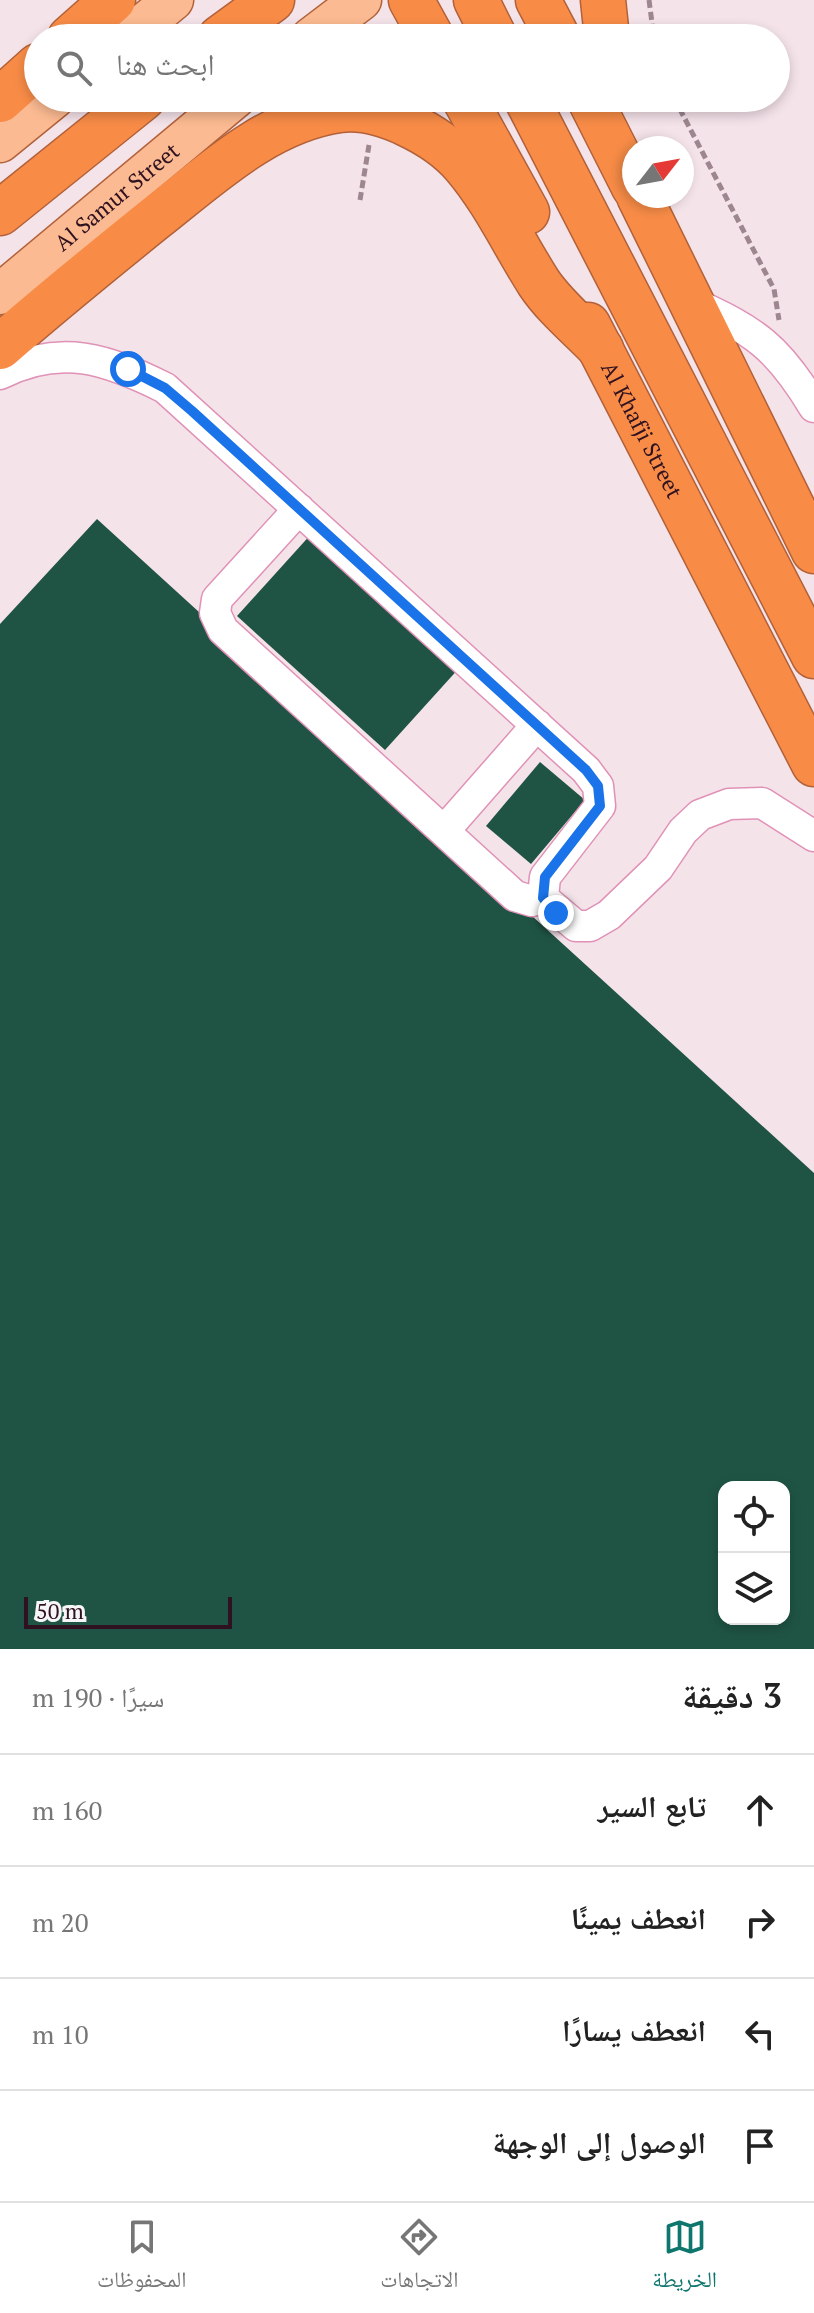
<!DOCTYPE html>
<html lang="ar">
<meta charset="utf-8">
<style>
body{margin:0;font-family:"PT Serif","Noto Naskh Arabic",serif;background:#f6f6f6;color:#222;direction:rtl}
.controls{position:absolute;right:24px;bottom:24px;display:grid;overflow:hidden;border-radius:16px;box-shadow:0 4px 12px #0003}
.controls button{width:72px;height:72px;display:grid;place-items:center;padding:0;border:0;border-bottom:2px solid #e0e0e0;background:#fff;color:#222;font:40px sans-serif}
.compass{position:absolute;left:622px;top:136px;width:72px;height:72px;border-radius:50%;background:#fff;box-shadow:0 4px 12px #0003;rotate:59deg}
.scale{position:absolute;left:24px;bottom:20px;width:208px;box-sizing:border-box;padding-left:8px;border:4px solid #2f1220;border-top:0;font-size:22px;line-height:28px;white-space:nowrap;color:#2f1220;-webkit-text-stroke:6px #f6f6f6;paint-order:stroke}
.stop{position:absolute;width:24px;height:24px;margin:-18px;border:6px solid #1a73e8;border-radius:50%;background:#fff}
.stop.end{background:#1a73e8;border-color:#fff;box-shadow:0 2px 8px #0008}
.list{margin:0;padding:0;list-style:none}
h2{display:flex;justify-content:space-between;align-items:center;height:104px;margin:0;padding:0 32px;font-size:34px}
h2 small{font-size:26px;font-weight:400;color:#767676}
.list li{display:grid;grid-template-columns:52px 1fr auto;gap:24px;align-items:center;box-sizing:border-box;height:112px;padding:0 32px;border-top:2px solid #e0e0e0}
.list b{display:block;font-size:30px;white-space:nowrap}
.list em{font-size:26px;font-style:normal;color:#767676}
.icon{flex:none;width:44px;height:44px;fill:none;stroke:currentColor;stroke-width:2;stroke-linecap:round;stroke-linejoin:round}
.map{position:relative;flex:none;width:814px;height:1649px;overflow:hidden;direction:ltr}
.search{position:absolute;background:#fff;box-shadow:0 4px 12px #0003;left:24px;right:24px;top:24px;height:88px;display:flex;align-items:center;gap:20px;box-sizing:border-box;padding:0 28px;border-radius:44px;color:#767676;font-size:30px}
.sheet{height:552px;background:#fff}
nav{display:flex;justify-content:space-around;align-items:center;box-sizing:border-box;height:112px;border-top:2px solid #e0e0e0;background:#fff;font-size:22px;color:#767676}
nav a{display:grid;justify-items:center;gap:4px}
nav .on{color:#0f766e}
.map>svg:first-child{display:block}
</style>
<div class="map">
<svg width="814" height="1649" viewBox="0 0 814 1649">
<rect width="100%" height="100%" fill="#f5e3ea"/>
<path fill="#1f5444" fill-rule="evenodd" d="M97 519 814 1173V1649H0V624ZM724 1487H784V1619H724Z
M313 532 461 666 385 750 237 616Z
M540 762 585 800 531 864 486 826Z"/>
<g fill="none" stroke-linecap="round" stroke-linejoin="round">
<g stroke="#e092b6" stroke-width="33">
<path id="minor" d="M693 303C755 331 778 347 814 407
M0 374C61 343 107 359 165 388L586 770 598 786 600 806 545 877 543 898 576 926H590L609 915 658 868 683 831 700 815 729 804 762 803 814 836
M299 509 217 599 215 613 223 630 515 896 532 901 543 898
M444 831 537 725"/>
</g>
<g stroke="#b26139" stroke-width="43">
<g id="major">
<path d="M127 38 173 0"/>
<path d="M311 38 361 0"/>
<path d="M0 142 54 98"/>
<path id="s1" d="M0 294 235 98"/>
</g>
</g>
<g stroke="#b26139" stroke-width="47">
<g id="highway">
<path d="M411 0 432 38"/>
<path d="M476 0 495 38"/>
<path d="M538 0 558 38"/>
<path d="M603 0 607 38"/>
<path d="M70 38 113 0"/>
<path d="M220 38 272 0"/>
<path d="M464 98 527 212"/>
<path d="M526 98 814 656"/>
<path d="M589 98 634 187"/>
<path d="M0 100 38 66"/>
<path d="M639 196 814 551"/>
<path d="M0 213 143 98"/>
<path id="s2" d="M588 325 814 764"/>
<path d="M0 347C50 303 102 261 154 219 209 176 267 120 340 110 381 105 438 135 464 165 494 200 514 244 539 283 555 307 581 328 601 349"/>
</g>
</g>
<path stroke="#9d8690" stroke-width="5" stroke-dasharray="8 4" stroke-linecap="butt" d="M649 0 654 38
M674 98 774 289 779 320
M360 200 369 145"/>
<use href="#minor" stroke="#fff" stroke-width="30"/>
<use href="#major" stroke="#fbba91" stroke-width="40"/>
<use href="#highway" stroke="#f88c47" stroke-width="44"/>
</g>
<g fill="none" stroke-linecap="round" stroke-linejoin="round">
<path stroke="#1a73e8" stroke-width="10" d="M128 369 165 388 192 411 586 770 598 786 600 806 545 877 543 898 556 913"/>
</g>
<g text-anchor="middle" stroke-width="8" stroke-linejoin="round" paint-order="stroke">
<g font-size="22" fill="#2f1220" stroke="#f6f6f6">
<text dy="8" stroke="none"><textPath href="#s1" startOffset="152">Al Samur Street</textPath></text>
<text dy="8" stroke="none"><textPath href="#s2" startOffset="118">Al Khafji Street</textPath></text>
</g>
</g>
</svg>
<div class="controls">
<button><svg class="icon" aria-label="locate" viewBox="0 0 24 24"><circle cx="12" cy="12" r="6"/><path d="M12 2v4M12 18v4M2 12h4M18 12h4"/></svg></button>
<button><svg class="icon" aria-label="layers" viewBox="0 0 24 24"><path d="M12 4l9 5-9 5-9-5zM3 14l9 5 9-5"/></svg></button>
</div>
<svg class="compass" viewBox="-18 -18 36 36"><path d="M0-13l5 13h-10z" fill="#e53935"/><path d="M0 13l5-13h-10z" fill="#767676"/></svg>
<div class="scale">50 m</div>
<div class="stop" style="left:128px;top:369px"></div>
<div class="stop end" style="left:556px;top:913px"></div>
<div class="search"><svg class="icon" aria-label="search" viewBox="0 0 24 24"><circle cx="10" cy="10" r="6"/><path d="M15 15l6 6"/></svg>ابحث هنا</div>
</div>
<section class="sheet">
<h2>3 دقيقة<small>سيرًا · 190 m</small></h2>
<ul class="list">
<li><svg class="icon" aria-label="ahead" viewBox="0 0 24 24"><path d="M12 20V5M6 11l6-6 6 6"/></svg><div><b>تابع السير</b></div><em>160 m</em></li>
<li><svg class="icon" aria-label="right" viewBox="0 0 24 24"><path d="M7 20v-9h11M14 6l5 5-5 5"/></svg><div><b>انعطف يمينًا</b></div><em>20 m</em></li>
<li><svg class="icon" aria-label="left" viewBox="0 0 24 24"><path d="M17 20v-9H6M10 6l-5 5 5 5"/></svg><div><b>انعطف يسارًا</b></div><em>10 m</em></li>
<li><svg class="icon" aria-label="arrive" viewBox="0 0 24 24"><path d="M6 21V4h12l-3 4 3 4H6"/></svg><div><b>الوصول إلى الوجهة</b></div></li>
</ul>
</section>
<nav>
<a class="on"><svg class="icon" aria-label="map" viewBox="0 0 24 24"><path d="M3 6l6-2 6 2 6-2v14l-6 2-6-2-6 2zM9 4v14M15 6v14"/></svg>الخريطة</a>
<a><svg class="icon" aria-label="directions" viewBox="0 0 24 24"><path d="M12 3l9 9-9 9-9-9zM9 14v-3h6M13 9l2 2-2 2"/></svg>الاتجاهات</a>
<a><svg class="icon" aria-label="saved" viewBox="0 0 24 24"><path d="M7 4h10v16l-5-4-5 4z"/></svg>المحفوظات</a>
</nav>
